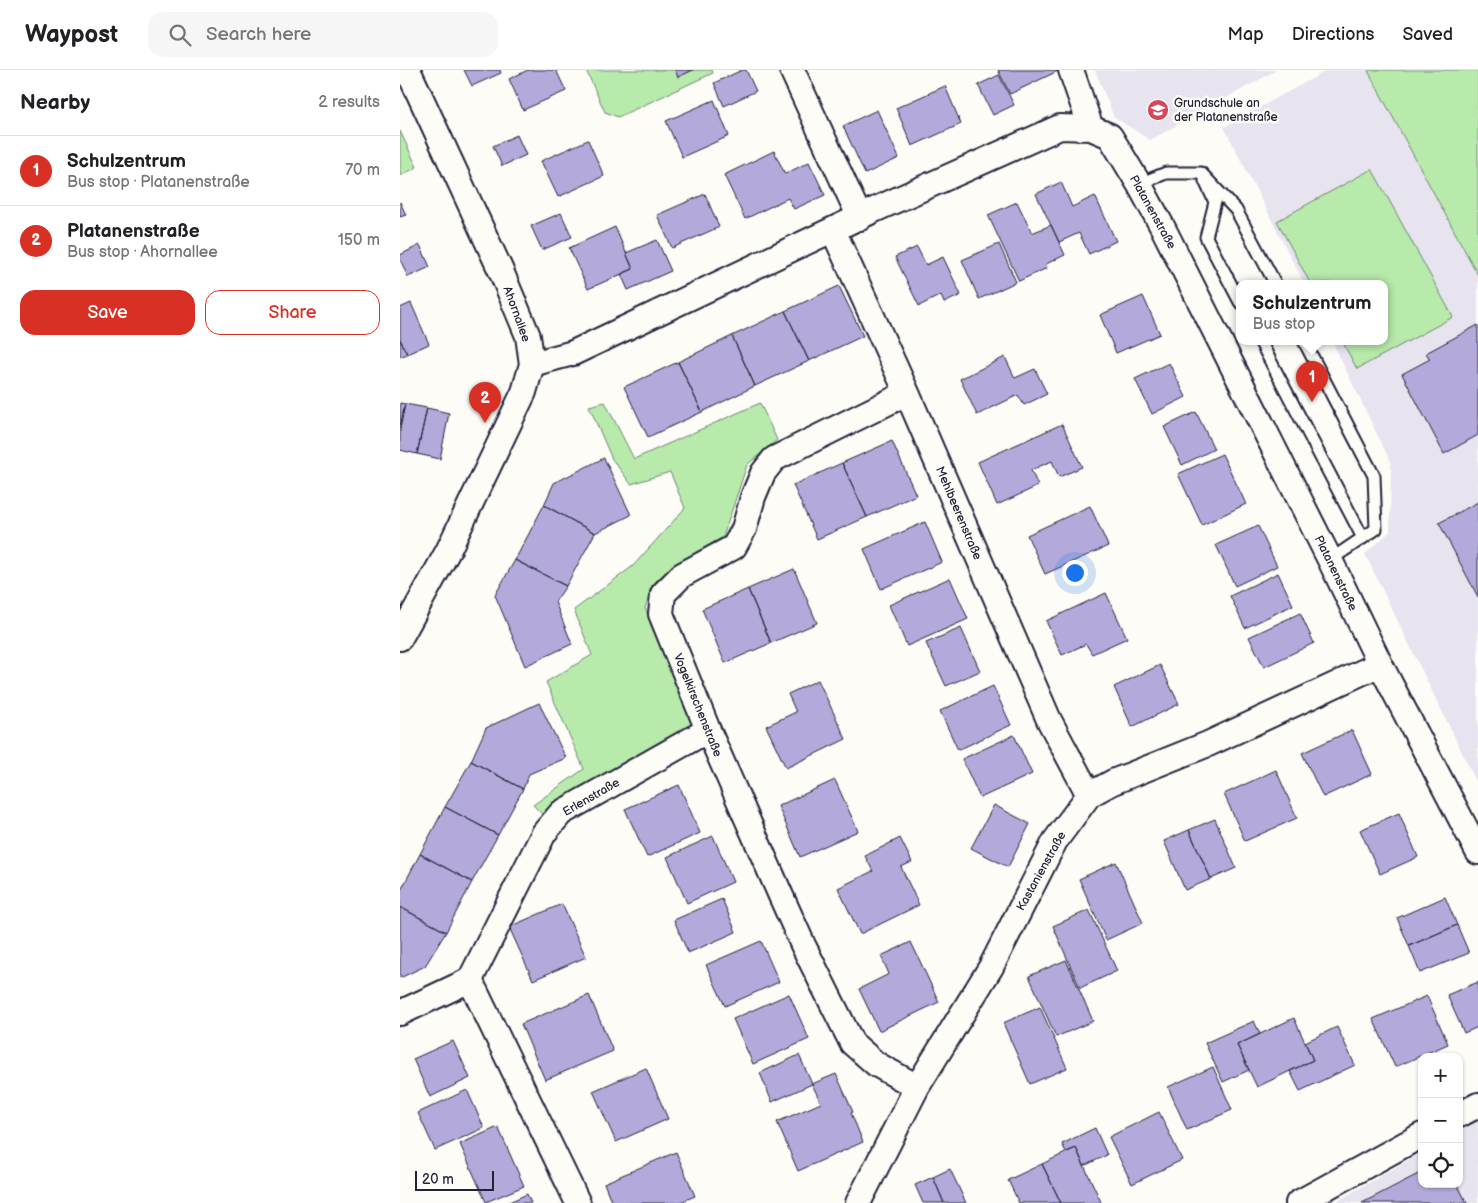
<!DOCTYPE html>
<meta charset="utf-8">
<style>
body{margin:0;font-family:"Balsamiq Sans",sans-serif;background:#f6f6f6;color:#202124}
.controls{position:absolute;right:15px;bottom:15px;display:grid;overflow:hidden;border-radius:10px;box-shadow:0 1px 4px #0004}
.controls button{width:45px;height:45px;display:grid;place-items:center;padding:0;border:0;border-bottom:1px solid #e0e0e0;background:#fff;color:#202124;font:25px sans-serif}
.scale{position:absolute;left:15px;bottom:12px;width:79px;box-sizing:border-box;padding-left:5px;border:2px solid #22223b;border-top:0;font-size:14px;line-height:18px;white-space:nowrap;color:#22223b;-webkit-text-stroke:4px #fdfcf7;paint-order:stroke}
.you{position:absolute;left:674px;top:502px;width:18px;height:18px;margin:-12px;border:4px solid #fff;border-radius:50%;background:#1a73e8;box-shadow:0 0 0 8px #1a73e833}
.badge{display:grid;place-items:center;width:32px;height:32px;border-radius:50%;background:#d93025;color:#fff;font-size:16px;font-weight:700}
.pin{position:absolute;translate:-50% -41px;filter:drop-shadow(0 1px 2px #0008)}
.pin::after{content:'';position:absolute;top:26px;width:18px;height:15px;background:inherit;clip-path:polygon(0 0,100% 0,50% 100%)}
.popup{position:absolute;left:836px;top:210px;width:152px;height:65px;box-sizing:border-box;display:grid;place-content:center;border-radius:10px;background:#fff;filter:drop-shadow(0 1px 4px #0005);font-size:16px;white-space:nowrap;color:#757577}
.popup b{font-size:19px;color:#202124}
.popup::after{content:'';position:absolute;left:50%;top:100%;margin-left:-10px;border:10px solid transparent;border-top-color:#fff}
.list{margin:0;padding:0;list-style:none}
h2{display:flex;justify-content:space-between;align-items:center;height:65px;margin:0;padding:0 20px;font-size:21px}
h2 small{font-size:16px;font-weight:400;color:#757577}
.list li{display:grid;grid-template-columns:32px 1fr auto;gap:15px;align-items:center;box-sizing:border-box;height:70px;padding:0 20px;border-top:1px solid #e0e0e0}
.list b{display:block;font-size:19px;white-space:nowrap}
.list p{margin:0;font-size:16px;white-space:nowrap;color:#757577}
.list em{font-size:16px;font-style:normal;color:#757577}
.actions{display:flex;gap:10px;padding:15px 20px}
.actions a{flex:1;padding:11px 0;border:1px solid #d93025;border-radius:15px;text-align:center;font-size:18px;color:#d93025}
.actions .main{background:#d93025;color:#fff}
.icon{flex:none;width:28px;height:28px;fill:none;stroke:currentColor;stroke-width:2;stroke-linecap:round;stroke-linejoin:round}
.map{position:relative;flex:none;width:1078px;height:1133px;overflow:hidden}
header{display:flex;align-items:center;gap:30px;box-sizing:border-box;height:70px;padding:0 25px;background:#fff;border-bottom:1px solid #e0e0e0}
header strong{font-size:24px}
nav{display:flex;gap:28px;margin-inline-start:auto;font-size:18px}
.search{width:350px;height:45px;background:#f6f6f6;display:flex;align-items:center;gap:12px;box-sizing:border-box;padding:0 18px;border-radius:15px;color:#757577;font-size:19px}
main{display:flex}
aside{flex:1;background:#fff}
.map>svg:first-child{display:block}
</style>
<header>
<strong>Waypost</strong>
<div class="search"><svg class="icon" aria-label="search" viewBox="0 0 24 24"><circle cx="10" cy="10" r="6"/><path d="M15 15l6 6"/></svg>Search here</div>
<nav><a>Map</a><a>Directions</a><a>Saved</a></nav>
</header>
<main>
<aside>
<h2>Nearby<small>2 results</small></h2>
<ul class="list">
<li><span class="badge">1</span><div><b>Schulzentrum</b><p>Bus stop · Platanenstraße</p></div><em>70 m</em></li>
<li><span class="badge">2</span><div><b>Platanenstraße</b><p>Bus stop · Ahornallee</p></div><em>150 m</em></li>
</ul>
<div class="actions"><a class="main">Save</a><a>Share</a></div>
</aside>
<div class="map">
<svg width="1078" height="1133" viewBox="0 0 1078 1133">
<rect width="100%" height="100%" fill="#fdfcf7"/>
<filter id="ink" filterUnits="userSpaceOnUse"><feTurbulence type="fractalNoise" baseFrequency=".02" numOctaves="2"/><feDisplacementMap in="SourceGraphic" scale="10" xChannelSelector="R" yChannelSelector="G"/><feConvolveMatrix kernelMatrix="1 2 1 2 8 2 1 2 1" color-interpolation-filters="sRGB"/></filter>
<g filter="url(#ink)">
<path fill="#e7e3ef" d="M695 0H877L750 70 714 47Z
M928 0H1078V715L965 484 990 462 991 393 932 271H984V213H904L824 57Z
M1078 1050V1133H934L1022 1082V1114H1059V1060Z"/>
<path fill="#b7eaab" stroke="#6c8673" d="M186 0H275L278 7 293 0H312L313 3 218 47 205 42Z
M970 0H1078V205L968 1Z
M0 61 17 97 0 106Z
M972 99 1053 247 957 299 942 271H984V213H910L877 151Z
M205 332 234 389 360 333 377 370 347 395 323 467 275 494 255 512 245 538 297 657 144 746 133 735 184 699 146 612 192 585 174 540 233 496 285 438 270 402 231 414 212 389 189 336Z"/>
<path fill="#b3aadb" stroke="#22223b" d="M64 0H100L101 3 72 16Z
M128 0H156L166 21 123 40 109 9Z
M275 0H293L278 7Z
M342 0H346L356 21 324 36 314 13Z
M598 0H660L610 24Z
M599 5 614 35 593 45 578 15Z
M545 16 561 54 512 76 496 38Z
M314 30 329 66 282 87 266 51Z
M477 40 499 88 465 104 443 56Z
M117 65 126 85 102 96 93 76Z
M188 70 204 106 158 127 141 91Z
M374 81 385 104 409 92 425 125 394 139 388 128 345 149 324 105Z
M661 112 672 137 695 126 716 171 689 184 679 163 659 172 636 124Z
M305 124 319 157 272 178 257 145Z
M0 132 6 145 0 147Z
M617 132 632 163 651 155 665 185 646 194 647 198 619 211 588 145Z
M161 143 172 167 142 180 131 156Z
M215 157 233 199 188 219 169 178Z
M257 170 271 201 228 220 221 204 233 199 226 183Z
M599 174 616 212 579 229 562 190Z
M20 175 30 197 8 207 0 189V185Z
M517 177 526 195 543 187 561 225 544 233 541 225 519 236 495 187Z
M439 216 463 266 409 291 385 241Z
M743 226 760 264 716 283 700 245Z
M11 233 29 274 7 284 0 269V238Z
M385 241 409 291 355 316 332 266Z
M1078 255V365L1044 384 1002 304 1030 289 1026 283Z
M332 266 355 316 302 342 278 292Z
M0 269 7 284 0 287Z
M605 287 615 308 635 299 647 324 624 335 618 325 577 345 560 309Z
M278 292 302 342 248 367 224 317Z
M769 293 786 327 752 344 735 309Z
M0 333 5 334 0 358Z
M5 334 27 338 17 384 0 380V358Z
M27 338 49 343 40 389 17 384Z
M796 342 814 379 782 395 764 357Z
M662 354 682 397 659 407 652 391 631 400 638 416 597 435 578 392Z
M492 371 516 425 467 447 442 393Z
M822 384 846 434 802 455 778 404Z
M204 388 231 445 195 463 144 435 154 413Z
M442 393 467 447 417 469 393 415Z
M1078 432V527L1039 453Z
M144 435 195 463 166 516 115 490Z
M690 436 708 476 645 504 627 465Z
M525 452 542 492 481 519 464 479Z
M858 456 877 496 835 516 816 475Z
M115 490 166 516 155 532 172 574 125 596 95 525Z
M394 499 417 553 371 573 348 519Z
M878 503 893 535 845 558 830 526Z
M550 508 568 549 507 576 489 535Z
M348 519 371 573 325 593 302 539Z
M706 523 727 568 692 584 686 574 662 585 646 551Z
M900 543 914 573 864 597 849 567Z
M561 558 580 601 546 616 526 573Z
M760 595 779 634 732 657 714 617Z
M418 610 446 669 386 698 366 656 396 642 388 624Z
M593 616 611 655 558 680 540 641Z
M139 633 166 688 129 704 123 719 71 691 86 658Z
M952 660 972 704 923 727 902 683Z
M614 665 632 704 580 728 562 689Z
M71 691 123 719 98 765 45 737Z
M876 700 897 748 845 771 824 724Z
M435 710 458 761 400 787 378 736Z
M279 715 300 763 247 787 225 739Z
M594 735 630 754 608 797 571 778Z
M45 737 98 765 72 812 20 784Z
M999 743 1018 787 980 804 960 760Z
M815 749 836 798 811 809 789 760Z
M789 760 811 809 785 820 764 771Z
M313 766 333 812 287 833 267 787Z
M500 768 512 792 501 797 519 835 460 864 438 818 473 801 465 786Z
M20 784 72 812 46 862 0 837V822Z
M716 792 743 853 706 870 679 809Z
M1045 827 1057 855 1009 876 997 848Z
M322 829 336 862 288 883 274 850Z
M162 834 186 887 133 910 109 857Z
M0 837 46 862 25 896 0 908Z
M689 840 717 901 680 918 653 856Z
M1057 855 1069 883 1020 903 1009 876Z
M361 871 379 912 325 936 306 895Z
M511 872 539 932 479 961 459 919 489 904 481 886Z
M666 890 693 951 656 967 629 906Z
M1078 912V957L1064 963 1047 925Z
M389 924 409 969 353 994 333 949Z
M189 925 213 981 145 1010 121 954Z
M1027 926 1048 974 995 997 973 949Z
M640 937 667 998 630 1014 603 953Z
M894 948 913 990 857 1017 837 975Z
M854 951 860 964 837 975 849 1000 823 1012 805 973Z
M937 957 955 995 900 1021 890 1001 913 990 905 972Z
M53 971 70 1008 30 1027 13 989Z
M399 985 412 1014 372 1032 360 1003Z
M813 997 832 1040 787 1060 768 1017Z
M246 998 268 1049 216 1072 193 1021Z
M436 1004 453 1042 451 1043 463 1072 398 1101 377 1052 421 1033 412 1014Z
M67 1020 84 1058 35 1080 18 1043Z
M759 1042 782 1090 732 1114 709 1067Z
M98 1057 124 1116 86 1132 60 1074Z
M695 1058 707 1085 684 1096 676 1078 666 1082 662 1074Z
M676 1078 701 1132 700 1133H661L642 1094Z
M276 1082 295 1126 278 1133H212L204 1113Z
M642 1094 661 1133H619L608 1110Z
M550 1099 566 1133H544L533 1107Z
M1022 1102V1114H1057L1067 1133H962Z
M533 1107 544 1133H523L515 1115Z
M127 1124 131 1133H107Z"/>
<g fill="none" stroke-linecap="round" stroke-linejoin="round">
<g stroke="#22223b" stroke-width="15">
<path id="service" d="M805 111 815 132 806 167 840 232
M739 114 766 103H801L836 140 875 213
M860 271 963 468
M904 271 974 406 976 459 930 490"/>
</g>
<g stroke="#22223b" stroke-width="28">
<path id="minor" d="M392 0 460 148
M671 0 691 58
M433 160 507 323 649 650 689 725
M132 294 173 283 474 140 660 57 691 58 710 66 739 114 763 158 930 490 980 594 1078 782
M507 323 374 389 363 403 353 427 344 459 334 477 282 505 263 524 261 544 308 660 381 826 403 875 452 973 476 994 517 1017
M0 568 48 481 124 322 132 294 128 266 101 201 8 0
M70 910 178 1133
M0 943 70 910 144 763 161 743 308 660
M1059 1045 1078 1035
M458 1133 517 1017 591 897 655 771 689 725 713 712 808 674 980 594
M898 1133 1022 1065"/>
</g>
<use href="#service" stroke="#fdfcf7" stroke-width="11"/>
<use href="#minor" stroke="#fdfcf7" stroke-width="24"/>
</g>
</g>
<defs>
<g id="school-disc" transform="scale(1.125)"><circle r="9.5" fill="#d1495b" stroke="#fdfcf7"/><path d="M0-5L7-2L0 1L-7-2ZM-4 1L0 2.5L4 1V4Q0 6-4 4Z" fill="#fff"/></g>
</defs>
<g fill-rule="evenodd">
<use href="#school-disc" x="758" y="40"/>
</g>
<g text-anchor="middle" stroke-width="5" stroke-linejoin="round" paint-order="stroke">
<g font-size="12" fill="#22223b" stroke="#fdfcf7" text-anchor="start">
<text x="774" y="37">Grundschule an<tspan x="774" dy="14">der Platanenstraße</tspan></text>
</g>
<g font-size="12" fill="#22223b" stroke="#fdfcf7">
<text transform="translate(753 142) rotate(61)" y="4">Platanenstraße</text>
<text transform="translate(117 244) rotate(70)" y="4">Ahornallee</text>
<text transform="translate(559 443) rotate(67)" y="4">Mehlbeerenstraße</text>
<text transform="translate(936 503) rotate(64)" y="4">Platanenstraße</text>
<text transform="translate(298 635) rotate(68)" y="4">Vogelkirschenstraße</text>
<text transform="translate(191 727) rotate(-30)" y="4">Erlenstraße</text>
<text transform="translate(641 801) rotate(-61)" y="4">Kastanienstraße</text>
</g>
</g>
</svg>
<div class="controls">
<button>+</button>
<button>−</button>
<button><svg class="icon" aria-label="locate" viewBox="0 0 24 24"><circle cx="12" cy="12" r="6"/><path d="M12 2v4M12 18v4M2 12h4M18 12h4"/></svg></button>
</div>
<div class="scale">20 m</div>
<div class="you"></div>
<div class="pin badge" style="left:912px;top:332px">1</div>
<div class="popup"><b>Schulzentrum</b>Bus stop</div>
<div class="pin badge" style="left:85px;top:353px">2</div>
</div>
</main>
